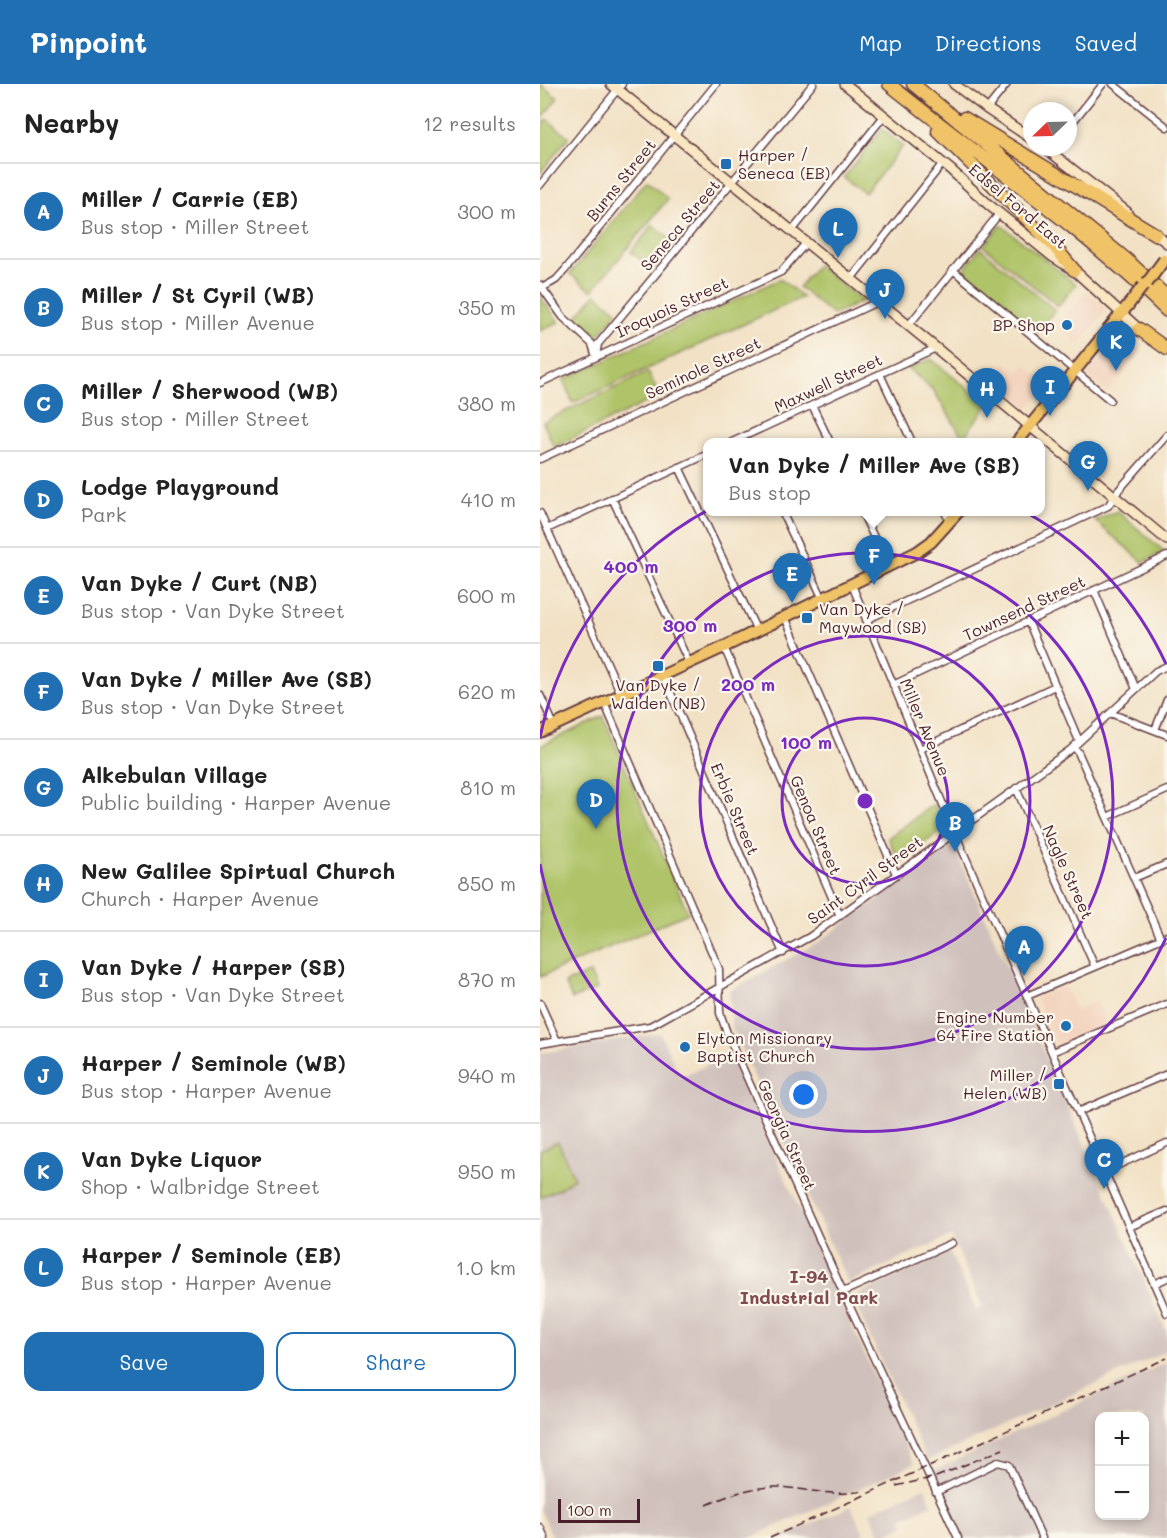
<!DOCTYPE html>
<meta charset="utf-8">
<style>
body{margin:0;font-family:Mali,sans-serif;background:#f2f2f2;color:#222}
.controls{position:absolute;right:18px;bottom:18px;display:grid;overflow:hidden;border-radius:12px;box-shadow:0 3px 9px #0003}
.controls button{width:54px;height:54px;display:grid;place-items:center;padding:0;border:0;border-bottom:2px solid #e0e0e0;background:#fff;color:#222;font:30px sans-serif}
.compass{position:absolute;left:483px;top:18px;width:54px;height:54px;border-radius:50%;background:#fff;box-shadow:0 3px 9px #0003;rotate:247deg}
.scale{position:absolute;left:18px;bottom:15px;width:82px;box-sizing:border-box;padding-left:6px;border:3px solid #4a1f2b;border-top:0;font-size:16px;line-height:21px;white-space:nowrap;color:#4a1f2b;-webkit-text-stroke:4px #fbf7ec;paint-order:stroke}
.you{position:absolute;left:264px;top:1011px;width:21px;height:21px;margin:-15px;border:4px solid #fff;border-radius:50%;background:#1a73e8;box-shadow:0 0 0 9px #1a73e833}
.badge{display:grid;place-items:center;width:39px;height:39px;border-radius:50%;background:#1f6fb2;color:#fff;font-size:20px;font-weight:700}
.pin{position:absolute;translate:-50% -50px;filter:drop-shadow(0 2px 3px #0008)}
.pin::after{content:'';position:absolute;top:32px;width:21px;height:18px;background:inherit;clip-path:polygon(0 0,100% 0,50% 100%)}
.popup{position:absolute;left:163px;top:354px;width:342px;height:78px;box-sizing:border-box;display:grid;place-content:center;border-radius:12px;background:#fff;filter:drop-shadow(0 2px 4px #0005);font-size:20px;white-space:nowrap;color:#767676}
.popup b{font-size:22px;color:#222}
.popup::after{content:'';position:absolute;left:50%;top:100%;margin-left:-12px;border:12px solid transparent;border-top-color:#fff}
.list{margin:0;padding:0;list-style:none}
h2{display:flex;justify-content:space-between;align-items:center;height:78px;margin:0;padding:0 24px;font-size:26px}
h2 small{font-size:20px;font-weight:400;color:#767676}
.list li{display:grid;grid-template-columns:39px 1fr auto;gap:18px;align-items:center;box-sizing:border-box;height:96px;padding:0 24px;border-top:2px solid #e0e0e0}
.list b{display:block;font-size:22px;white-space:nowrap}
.list p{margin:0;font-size:20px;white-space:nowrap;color:#767676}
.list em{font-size:20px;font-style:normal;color:#767676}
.actions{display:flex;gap:12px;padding:18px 24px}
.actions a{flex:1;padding:14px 0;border:2px solid #1f6fb2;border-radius:18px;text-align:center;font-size:21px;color:#1f6fb2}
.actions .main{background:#1f6fb2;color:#fff}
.map{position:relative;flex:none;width:627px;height:1454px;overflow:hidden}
header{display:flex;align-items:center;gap:36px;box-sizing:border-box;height:84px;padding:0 30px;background:#1f6fb2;color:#fff}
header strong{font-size:28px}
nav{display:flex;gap:33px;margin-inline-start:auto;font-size:21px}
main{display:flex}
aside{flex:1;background:#fff}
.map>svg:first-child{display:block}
</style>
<header>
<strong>Pinpoint</strong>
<nav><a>Map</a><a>Directions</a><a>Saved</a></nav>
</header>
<main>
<aside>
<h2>Nearby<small>12 results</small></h2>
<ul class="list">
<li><span class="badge">A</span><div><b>Miller / Carrie (EB)</b><p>Bus stop · Miller Street</p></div><em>300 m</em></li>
<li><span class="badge">B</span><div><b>Miller / St Cyril (WB)</b><p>Bus stop · Miller Avenue</p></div><em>350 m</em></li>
<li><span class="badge">C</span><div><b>Miller / Sherwood (WB)</b><p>Bus stop · Miller Street</p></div><em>380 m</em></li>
<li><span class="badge">D</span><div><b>Lodge Playground</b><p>Park</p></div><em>410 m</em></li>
<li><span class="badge">E</span><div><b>Van Dyke / Curt (NB)</b><p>Bus stop · Van Dyke Street</p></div><em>600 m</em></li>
<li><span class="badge">F</span><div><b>Van Dyke / Miller Ave (SB)</b><p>Bus stop · Van Dyke Street</p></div><em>620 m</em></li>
<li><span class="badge">G</span><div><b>Alkebulan Village</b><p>Public building · Harper Avenue</p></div><em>810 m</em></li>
<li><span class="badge">H</span><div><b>New Galilee Spirtual Church</b><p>Church · Harper Avenue</p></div><em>850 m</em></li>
<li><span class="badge">I</span><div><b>Van Dyke / Harper (SB)</b><p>Bus stop · Van Dyke Street</p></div><em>870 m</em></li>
<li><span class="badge">J</span><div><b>Harper / Seminole (WB)</b><p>Bus stop · Harper Avenue</p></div><em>940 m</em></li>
<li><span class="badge">K</span><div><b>Van Dyke Liquor</b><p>Shop · Walbridge Street</p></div><em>950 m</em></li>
<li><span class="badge">L</span><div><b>Harper / Seminole (EB)</b><p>Bus stop · Harper Avenue</p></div><em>1.0 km</em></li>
</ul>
<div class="actions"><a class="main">Save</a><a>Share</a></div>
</aside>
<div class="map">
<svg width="627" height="1454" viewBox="0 0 627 1454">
<rect width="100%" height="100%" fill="#fbf7ec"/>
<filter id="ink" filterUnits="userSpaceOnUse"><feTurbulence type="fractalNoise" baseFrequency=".0167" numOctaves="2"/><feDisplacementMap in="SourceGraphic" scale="12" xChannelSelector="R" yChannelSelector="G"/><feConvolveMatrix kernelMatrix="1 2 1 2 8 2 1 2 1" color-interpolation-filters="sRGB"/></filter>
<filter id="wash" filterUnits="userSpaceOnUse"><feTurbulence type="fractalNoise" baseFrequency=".008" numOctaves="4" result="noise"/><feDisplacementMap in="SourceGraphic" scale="24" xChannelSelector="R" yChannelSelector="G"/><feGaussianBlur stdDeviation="1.35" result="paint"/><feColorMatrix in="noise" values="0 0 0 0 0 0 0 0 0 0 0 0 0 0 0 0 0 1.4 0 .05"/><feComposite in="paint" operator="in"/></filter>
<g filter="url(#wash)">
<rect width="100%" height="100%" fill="#f2e1c4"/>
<path fill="#f3d4bf" d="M546 207 568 225 539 260 517 243Z
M582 249 602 267 567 308 546 290Z
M465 278 479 288 485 281 508 300 488 325 451 295Z
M525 901 535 926 557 917 567 940 517 962 496 914Z"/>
<path fill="#cfc0bb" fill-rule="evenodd" d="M413 761 627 1249V1267L387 1377 312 1213 410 1168 436 1227 443 1223 411 1152 308 1199 192 944 189 907 277 859Z
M120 949 140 993 190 971 374 1380 210 1454H13L0 1425V969Z
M627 1278V1454H423L393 1387ZM560 1332H604V1432H560Z
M385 1403 392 1420 362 1434 365 1441 341 1452 330 1428Z
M311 1422 326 1454H240Z"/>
<path fill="#afc367" stroke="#7c7149" stroke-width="1.5" d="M0 0 18 14 0 37Z
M7 35 29 53 0 89V44Z
M342 45 363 62 325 109 304 93Z
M107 96 128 115 52 207 30 190Z
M113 141 135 159 113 185 91 168Z
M461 141 536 200 518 222 443 162Z
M440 164 515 226 498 248 423 187Z
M277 181 322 217 293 231 259 203Z
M240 195 263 213 33 319 23 296Z
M56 210 78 228 55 255 33 237Z
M0 212 19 238 0 247Z
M391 275 448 321 423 354 394 307 368 284Z
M108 288 120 312 14 363 3 338Z
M577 427 625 468 603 478 555 437Z
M63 632 148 829 0 893V662Z
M394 720 405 744 359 777 348 754Z
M50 889 57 905 32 915 25 899Z
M18 1058 34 1094 19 1105 0 1113V1066Z"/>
</g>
<g filter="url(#ink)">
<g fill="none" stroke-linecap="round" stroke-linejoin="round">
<g stroke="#633c42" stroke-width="9">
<path id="street" d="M573 0 627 43
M447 25 467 0
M528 44 563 0
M0 101 82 0
M252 147 344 32
M413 186 570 316
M311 195 403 79
M0 201 23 233 52 260 55 270
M2 204 16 196 25 186 176 0
M368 242 459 130
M56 273 58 260 273 0
M340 290 372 358
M0 299 241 188 266 159
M272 321 290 358
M192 358 396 264
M0 375 337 218
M139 383 217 547
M72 414 149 579
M242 428 283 515
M322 428 348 483
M405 428 409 437
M0 429 81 610
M7 445 168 370
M312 501 414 747 627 1229
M554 506 596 605
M245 533 356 790
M326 536 568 422 578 407 627 351
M488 537 539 657
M184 563 300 832
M123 591 243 869
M353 601 627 472
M0 611 14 641
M64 618 179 885 180 929 187 949 303 1208 418 1454
M570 629 627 651
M615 646 627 616
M534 663 538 668 621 855
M380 665 515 602
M476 704 555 883
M567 733 627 706
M594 794 627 780
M487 912 627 852
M0 919 17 957
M0 960 110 942 271 852 530 666 616 587 627 582
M512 968 627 920
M538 1028 627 990
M565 1087 627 1059
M589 1143 627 1127
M614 1200 627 1194
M303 1208 412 1159
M396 1408 458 1378 469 1381 502 1454
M0 1443 5 1454"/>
</g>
<g stroke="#633c42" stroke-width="12">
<path id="secondary" d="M71 0 396 264 627 456
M305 0 411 86 449 121 513 173 534 186 602 248
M414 0 447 25 492 55
M504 63 587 128
M612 147 627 159"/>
</g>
<g stroke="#633c42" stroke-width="14">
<path id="primary" d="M477 358 589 220
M0 648 184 563 377 468 391 458 418 428"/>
</g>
<g stroke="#633c42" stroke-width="15">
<path id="highway" d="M349 0C442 75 541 143 627 227
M373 0 587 176 627 213
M424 34 615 150
M398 47 513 161 534 186
M599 245 627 265"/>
</g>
<use href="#street" stroke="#fff" stroke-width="6"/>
<use href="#secondary" stroke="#f9e7c3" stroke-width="9"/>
<use href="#primary" stroke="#f0c369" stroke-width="10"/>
<use href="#highway" stroke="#f0c369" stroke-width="12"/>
<path stroke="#4a1f2b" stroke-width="1.5" stroke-dasharray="9 4.5" stroke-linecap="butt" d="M356 1402 396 1393 463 1365
M167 1421C191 1410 213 1402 239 1403 268 1405 293 1413 323 1407
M230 1454 627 1274"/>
<g stroke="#633c42" stroke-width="14" stroke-linecap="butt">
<path id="primary-bridge" d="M607 199 624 176
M589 220 603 202"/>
</g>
<use href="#primary-bridge" stroke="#f0c369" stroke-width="10"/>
</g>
</g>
<g fill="none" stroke="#7b2cbf" stroke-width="3">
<circle cx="325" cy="717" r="83"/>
<circle cx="325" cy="717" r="165"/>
<circle cx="325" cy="717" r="248"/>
<path d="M626 854A331 331 0 0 1 0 780M0 654A331 331 0 0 1 626 580"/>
</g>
<g fill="#1f6fb2" stroke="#fbf7ec" stroke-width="2">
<rect x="180" y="74" width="12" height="12" rx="3"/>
<circle cx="527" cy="241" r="6"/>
<rect x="261" y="528" width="12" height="12" rx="3"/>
<rect x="112" y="576" width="12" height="12" rx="3"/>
<circle cx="526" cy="942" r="6"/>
<circle cx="145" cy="963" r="6"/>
<rect x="513" y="994" width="12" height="12" rx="3"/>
</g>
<g text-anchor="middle" stroke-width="4.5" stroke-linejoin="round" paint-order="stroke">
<g font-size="16" fill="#4a1f2b" stroke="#fbf7ec" text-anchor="start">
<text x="198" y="77">Harper /<tspan x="198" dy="18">Seneca (EB)</tspan></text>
<text x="515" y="247" text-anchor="end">BP Shop</text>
<text x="279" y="531">Van Dyke /<tspan x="279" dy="18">Maywood (SB)</tspan></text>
<text x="118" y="607" text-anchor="middle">Van Dyke /<tspan x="118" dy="18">Walden (NB)</tspan></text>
<text x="514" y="939" text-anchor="end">Engine Number<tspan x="514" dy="18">64 Fire Station</tspan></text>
<text x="157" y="960">Elyton Missionary<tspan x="157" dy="18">Baptist Church</tspan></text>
<text x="507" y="997" text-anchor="end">Miller /<tspan x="507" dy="18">Helen (WB)</tspan></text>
</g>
<g font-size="16" fill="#4a1f2b" stroke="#fbf7ec">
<text transform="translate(81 96) rotate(-51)" y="6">Burns Street</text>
<text transform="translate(478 122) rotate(40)" y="6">Edsel Ford East</text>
<text transform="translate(140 141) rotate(-50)" y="6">Seneca Street</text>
<text transform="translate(132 223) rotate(-25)" y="6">Iroquois Street</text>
<text transform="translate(163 284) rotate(-25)" y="6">Seminole Street</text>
<text transform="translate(288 299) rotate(-25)" y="6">Maxwell Street</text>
<text transform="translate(484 524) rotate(-25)" y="6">Townsend Street</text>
<text transform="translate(385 643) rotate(67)" y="6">Miller Avenue</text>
<text transform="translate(195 725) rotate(67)" y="6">Erbie Street</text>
<text transform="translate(276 741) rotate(67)" y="6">Genoa Street</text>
<text transform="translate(528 788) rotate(66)" y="6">Nagle Street</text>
<text transform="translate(325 796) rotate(-36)" y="6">Saint Cyril Street</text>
<text transform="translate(247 1051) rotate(66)" y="6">Georgia Street</text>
</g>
<g font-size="18" font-weight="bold" fill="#804c51" stroke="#fbf7ec">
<text x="269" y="1199">I-94<tspan x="269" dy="21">Industrial Park</tspan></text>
</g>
</g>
<circle cx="325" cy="717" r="9" fill="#7b2cbf" stroke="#fbf7ec" stroke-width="3"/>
<g font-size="18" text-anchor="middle" font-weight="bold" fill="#7b2cbf" stroke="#fbf7ec" stroke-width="4.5" stroke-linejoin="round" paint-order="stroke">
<text x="91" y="489">400 m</text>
<text x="150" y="548">300 m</text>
<text x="208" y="607">200 m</text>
<text x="266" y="665">100 m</text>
</g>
</svg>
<div class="controls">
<button>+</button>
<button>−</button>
</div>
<svg class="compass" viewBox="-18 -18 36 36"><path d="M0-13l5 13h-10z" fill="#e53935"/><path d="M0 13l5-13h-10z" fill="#767676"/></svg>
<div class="scale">100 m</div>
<div class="you"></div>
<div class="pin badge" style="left:484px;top:892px">A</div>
<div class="pin badge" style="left:415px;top:768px">B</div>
<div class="pin badge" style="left:564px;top:1105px">C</div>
<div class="pin badge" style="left:56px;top:745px">D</div>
<div class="pin badge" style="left:252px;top:519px">E</div>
<div class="pin badge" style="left:334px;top:501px">F</div>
<div class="popup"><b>Van Dyke / Miller Ave (SB)</b>Bus stop</div>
<div class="pin badge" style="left:548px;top:407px">G</div>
<div class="pin badge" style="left:447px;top:334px">H</div>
<div class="pin badge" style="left:510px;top:332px">I</div>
<div class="pin badge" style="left:345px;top:235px">J</div>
<div class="pin badge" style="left:576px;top:287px">K</div>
<div class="pin badge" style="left:298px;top:174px">L</div>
</div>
</main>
